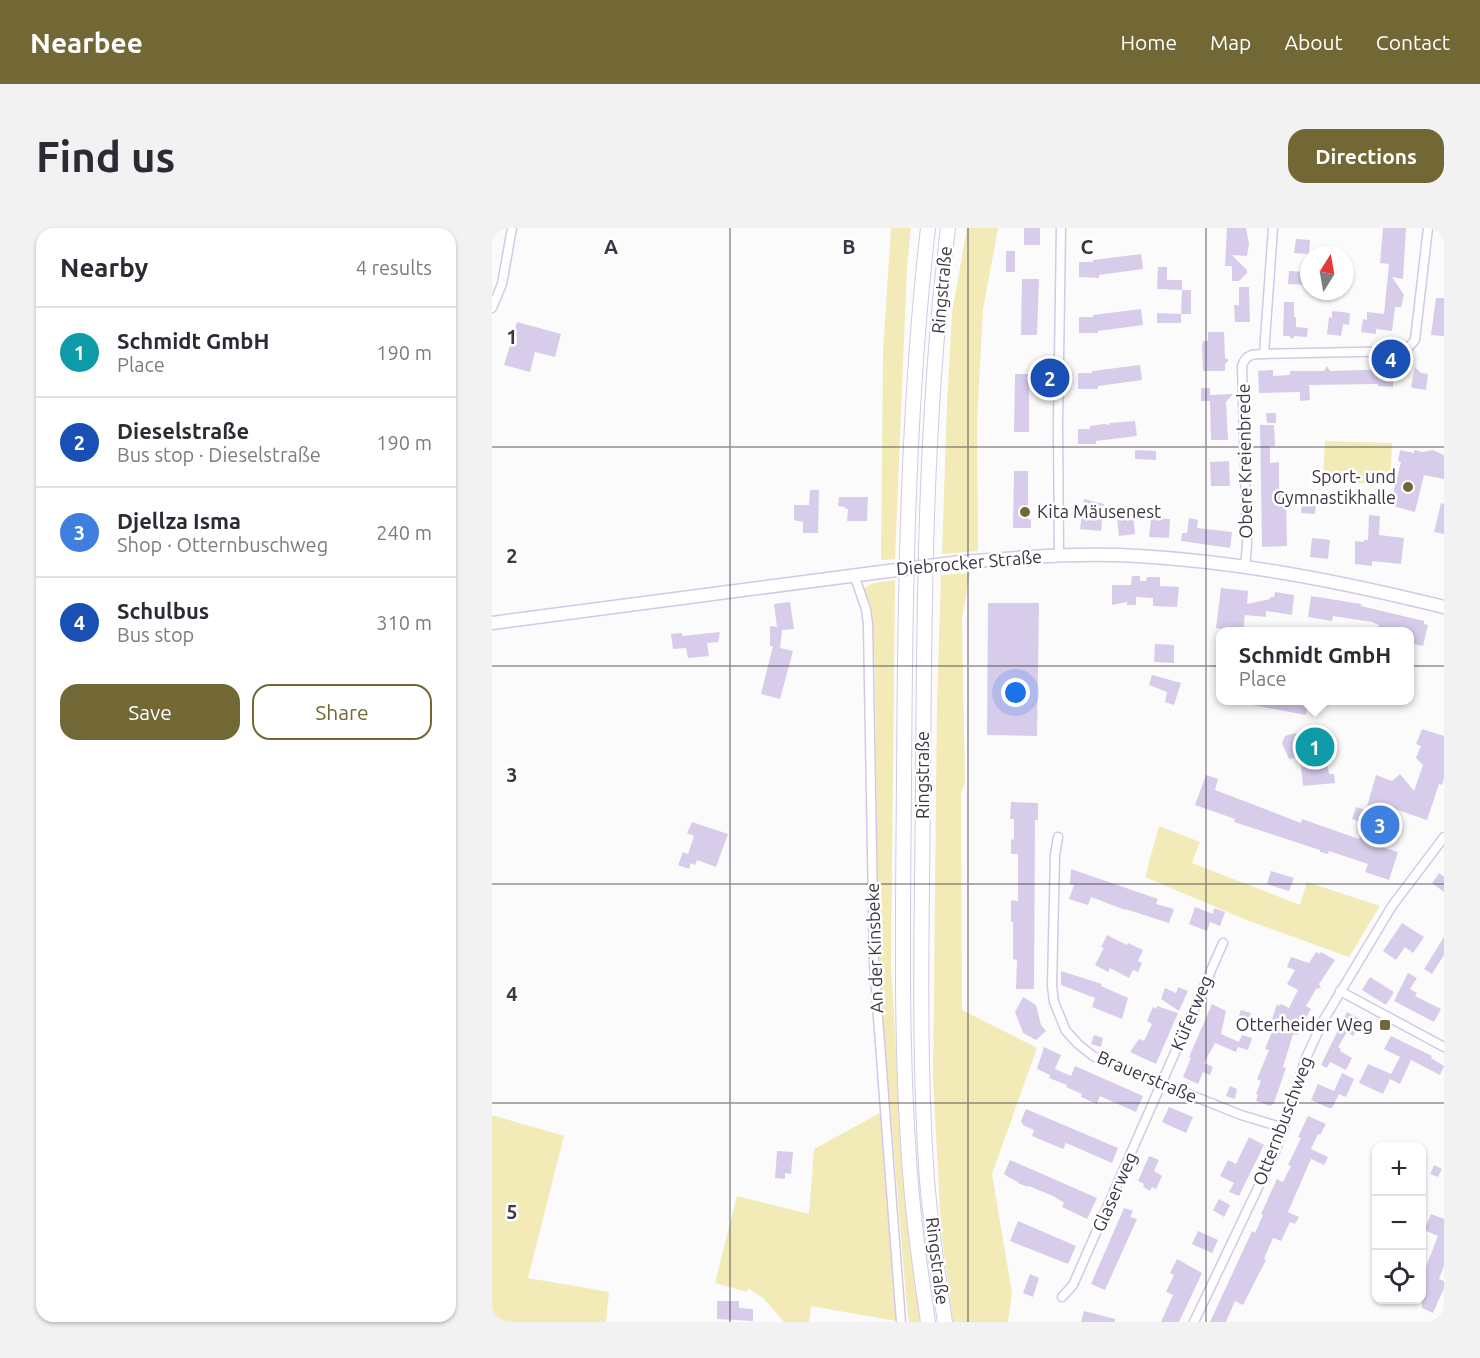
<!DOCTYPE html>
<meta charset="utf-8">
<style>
body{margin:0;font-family:Ubuntu,sans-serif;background:#f2f2f3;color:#2b2b33}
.controls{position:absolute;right:18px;bottom:18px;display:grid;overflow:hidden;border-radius:12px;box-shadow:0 2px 4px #0004}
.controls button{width:54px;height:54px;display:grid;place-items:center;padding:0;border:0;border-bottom:2px solid #e1e1e2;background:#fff;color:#2b2b33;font:30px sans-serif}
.compass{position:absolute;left:808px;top:18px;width:54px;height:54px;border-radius:50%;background:#fff;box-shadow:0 2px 4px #0004;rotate:11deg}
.you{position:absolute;left:524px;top:465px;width:21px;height:21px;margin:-15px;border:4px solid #fff;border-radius:50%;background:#1a73e8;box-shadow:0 0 0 9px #1a73e833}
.badge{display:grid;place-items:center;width:39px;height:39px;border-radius:50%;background:#716835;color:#fff;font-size:20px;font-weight:700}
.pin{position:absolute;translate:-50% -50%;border:3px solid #fff;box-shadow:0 2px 6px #0006}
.popup{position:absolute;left:724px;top:399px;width:198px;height:78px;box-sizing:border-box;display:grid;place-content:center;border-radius:12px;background:#fff;filter:drop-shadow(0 2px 4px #0005);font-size:20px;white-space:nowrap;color:#7c7c81}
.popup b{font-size:22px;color:#2b2b33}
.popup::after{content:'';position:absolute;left:50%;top:100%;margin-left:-12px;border:12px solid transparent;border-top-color:#fff}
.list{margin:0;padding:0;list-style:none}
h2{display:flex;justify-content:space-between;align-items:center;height:78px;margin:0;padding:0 24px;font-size:26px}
h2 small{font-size:20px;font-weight:400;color:#7c7c81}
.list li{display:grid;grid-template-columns:39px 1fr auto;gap:18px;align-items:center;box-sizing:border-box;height:90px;padding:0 24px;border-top:2px solid #e1e1e2}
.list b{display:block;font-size:22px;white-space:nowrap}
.list p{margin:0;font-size:20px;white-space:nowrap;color:#7c7c81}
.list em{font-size:20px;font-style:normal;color:#7c7c81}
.actions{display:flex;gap:12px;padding:18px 24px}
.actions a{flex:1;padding:14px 0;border:2px solid #716835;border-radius:18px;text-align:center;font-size:21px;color:#716835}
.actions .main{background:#716835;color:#fff}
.icon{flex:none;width:33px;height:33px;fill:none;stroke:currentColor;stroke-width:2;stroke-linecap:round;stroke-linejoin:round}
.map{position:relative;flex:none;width:952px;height:1094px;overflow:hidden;border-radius:18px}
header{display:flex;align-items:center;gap:36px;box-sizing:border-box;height:84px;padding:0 30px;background:#716835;color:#fff}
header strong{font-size:28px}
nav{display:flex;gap:33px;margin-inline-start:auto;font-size:21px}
.intro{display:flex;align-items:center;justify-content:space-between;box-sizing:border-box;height:144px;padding:0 36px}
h1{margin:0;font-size:42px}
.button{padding:15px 27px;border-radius:18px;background:#716835;color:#fff;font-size:21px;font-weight:700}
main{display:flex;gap:36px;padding:0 36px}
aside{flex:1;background:#fff;border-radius:18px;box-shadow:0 2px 4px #0004}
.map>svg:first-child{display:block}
</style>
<header>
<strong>Nearbee</strong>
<nav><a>Home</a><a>Map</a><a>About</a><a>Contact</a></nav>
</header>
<div class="intro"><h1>Find us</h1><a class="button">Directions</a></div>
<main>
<aside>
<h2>Nearby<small>4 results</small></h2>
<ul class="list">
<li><span class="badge" style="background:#0f9aa8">1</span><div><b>Schmidt GmbH</b><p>Place</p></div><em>190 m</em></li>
<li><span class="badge" style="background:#1a4fb4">2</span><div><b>Dieselstraße</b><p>Bus stop · Dieselstraße</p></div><em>190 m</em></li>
<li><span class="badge" style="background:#3f7fe0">3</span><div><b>Djellza Isma</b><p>Shop · Otternbuschweg</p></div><em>240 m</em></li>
<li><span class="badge" style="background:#1a4fb4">4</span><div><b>Schulbus</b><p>Bus stop</p></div><em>310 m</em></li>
</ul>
<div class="actions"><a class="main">Save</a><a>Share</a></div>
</aside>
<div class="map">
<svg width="952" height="1094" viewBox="0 0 952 1094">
<rect width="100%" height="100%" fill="#fbfbfb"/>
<path fill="#f2eab7" d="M399 0H419L415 39 403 331 389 332 391 124Z
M475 0H506L491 82 485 194 486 323 450 326 455 176 460 85Z
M833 213 900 215 898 256 831 254Z
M478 345 470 391 473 556 469 564 470 782 545 820 500 946 520 1065 516 1094H461L449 1001 441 850 445 476 449 347Z
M403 352 399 740C404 802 405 864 409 926 412 983 420 1038 429 1094H417L415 1080 386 732 383 444 379 380 372 360 382 355Z
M667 598 708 614 700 635 808 677 815 654 888 678 857 729 752 691 653 649Z
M388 885 404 1093 319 1078 317 1094H292L271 1070 256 1060 255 1064 223 1055 245 968 317 986 322 921Z
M0 887 72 908 36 1050 117 1064 114 1094H0Z"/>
<path fill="#d8cceb" d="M532 0H548V17H532Z
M735 0H754L757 16 755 28 740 27 755 42V45L747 53H740V38H733Z
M891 0H914L911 51 900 49 912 67 909 79H903L900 103 884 101V106L869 104 871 91 875 92V84L892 86 897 36 888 35Z
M804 11 818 12 817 26 802 25Z
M514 23H523V44H514Z
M649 26 651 41 607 47V50L587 49V34H601V32Z
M666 39H675V52H690V62L665 61Z
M797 43 814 44 813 57 796 56Z
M530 51H547L545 107H529Z
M747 59H757L758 94H743L742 77H747Z
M690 62H699V86H689Z
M944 70H952V108L939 107Z
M792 74H802V89H804V99L816 100 815 109 803 108 800 111 797 108H791Z
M649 81 651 97 606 103V105H587V89H601V87Z
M840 83 858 85 857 97 851 96 849 108 835 106 837 89 840 90Z
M665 85 689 86V95H665Z
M25 94 69 106 63 129 43 124 38 144 12 137Z
M716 104H732L733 130 737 132 733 136V143H711L710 118 711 113H716Z
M648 137 650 152 606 158V161H586V145H600V143Z
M835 138 838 143 902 141 901 159 886 158V156L817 157 818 172 808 173V164L767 165 766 143 781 142V148L798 147V143H832Z
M923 139 929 145 936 146 934 162 921 160 919 158Z
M523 146H537V204H522Z
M709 160H718V167L741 166 734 174 736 212H719L718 173H709Z
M774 185H784V195H775Z
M643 193 645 208 604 213V216H586V201H598V198L612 196 617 197 618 195Z
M768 197H782L783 218H778V235L787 234V258L791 273H794L795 318 770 319Z
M643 222 664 223V232L643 231Z
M908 222 922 225V222L930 224 941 222 952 227V251L932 247 923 284 898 277 909 234 906 233Z
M737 233 738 258H719L718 234Z
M522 243H536V291L539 292V300H521Z
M318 262H327L326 305H311V294L302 292V277H317Z
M347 269H376L375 293H355L356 281H353V279L346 278Z
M592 271 612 276 609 303 588 301Z
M810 275 824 277 823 286 809 285Z
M949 275 952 276V306L942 304Z
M636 278H640L643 306 627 308 624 279Z
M877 287 888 288 887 307 912 310 909 336 880 333V338L863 336V313L872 314V312H876Z
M659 290 678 291 677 310 657 309Z
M697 290 706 292 705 300 740 304 738 320 689 313 690 305H695Z
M820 310 838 312 836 331 818 329Z
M640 348H648V353H654L655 349H668V358L687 359 685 379 661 378V370L644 369V377H635V374L620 377V357H639Z
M729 360 756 363 755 376 778 371 779 369H782L783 364 802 367 800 387 774 383V389L753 387 751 404 724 400Z
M819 368 869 376V378L932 393V396L936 397 931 418 918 415V404H903L886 399 887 397 880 394 841 388 840 393 816 389Z
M298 374 302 401 290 402 288 420 301 423 288 471 269 466 281 418H278V398L285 399 282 376Z
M496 375H547L545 508 495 507Z
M228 404 226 414 215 415 217 428 196 430 194 420 181 421 179 406 190 405V408Z
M663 416 682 417V435L662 434Z
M660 447 689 455 682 477 673 474 675 464 657 457Z
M761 472H801L816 475 814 487 760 477Z
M930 501 952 508V550L950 557 947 556 935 592 897 579 884 617 906 624 897 652 873 644 876 636 837 623 836 626 828 624V622L742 594 743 591 703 577 714 547 726 551 723 562 809 595 810 591 867 611 873 595 860 591 864 579 874 582 884 547 900 553 908 546 922 563 931 537 924 530 929 518 924 516Z
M830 502 837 546H842L843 555 811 558 809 537H808L807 529 797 531 790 515 793 508 799 506Z
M519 574 546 575V592H543L542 761H524L525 732 521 731V694H519V672L526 673V626H519V612L522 611V591H518Z
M200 594 236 606 224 639 205 632 203 637 199 635 197 641 186 637 191 624 196 626 202 608 195 605Z
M579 641 666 671 664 676 682 681 677 695 633 681V682L599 669 596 677 577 671 582 657 578 656Z
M779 643 802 650 797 663 775 656Z
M947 645 952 649V664L940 655Z
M703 679 721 686 722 680 733 684 728 698 718 694 715 703 697 696Z
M910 695 932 709 921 725 913 719 904 732 891 723Z
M615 707 635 717 636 715 651 722 646 733 650 735 646 744 641 742 637 750 618 740 616 744 603 737 612 720 609 719Z
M952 709V727L940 746 932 741Z
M824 724 828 726 829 724 843 732 827 756 829 760 824 761 814 778 819 781 811 796 809 795 805 807 801 806 791 839 794 840 782 875 778 878 764 873 766 867 764 866 769 853 765 851 777 822 773 821 784 793 780 791 785 776 787 778 789 776 797 780 806 762 795 756 803 742 795 739 799 729 817 735Z
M569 743 610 756 609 758 636 770 630 791 600 779 603 770 569 757Z
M916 745 925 750 918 761 925 765 923 768 949 781 942 794 902 773Z
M878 749 902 764 894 777 870 762Z
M686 759 696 763 687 783 669 771 673 760 684 765Z
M531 769 544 777 549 797 554 803 544 812 531 805 523 784Z
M720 776 734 783 729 806 747 814 750 807 760 810 756 822 746 819 744 824 723 815 712 835 721 839 718 847 711 844 706 856 691 849 699 830 697 829Z
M665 778 686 785 664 836 638 824 647 811 652 813 660 796 655 793 661 779 664 781Z
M749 782 759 785 755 794 746 791Z
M855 784 875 795 870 805 865 802 861 808 855 804 846 819 849 821 848 823 860 830 854 842 838 834 835 840 829 837Z
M602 807 611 810 609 819 599 816Z
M899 808 940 828 939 830 952 838 948 847 919 832 908 856 898 851 891 866 867 855 876 836 899 846 908 829 892 821Z
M552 819 569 827 563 841 579 848 583 838 651 868 644 884 608 868 605 876 589 869 590 866 574 859 575 857 557 850 558 847 545 841Z
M850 845 862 851 854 869 847 866 840 880H837L819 872 826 856 842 863Z
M738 858 745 861 743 871 734 868Z
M677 879 701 889 694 905 670 894Z
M534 881 626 920 620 935 574 915 571 921 540 908 542 902 531 897 529 893Z
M816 888 834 896 828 907 826 906 819 921 836 929 832 937 819 931 796 984 807 989 803 996 798 994 789 1013 781 1010 772 1031 774 1032 751 1077 743 1073 734 1094H718L760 1003 763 1005 771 987 769 986 785 951 791 954 799 938 796 937 809 910 806 909Z
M757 909 772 917 747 968 737 964 742 955 728 948 736 932 744 936Z
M285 923 301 924 299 946 293 945V951L283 950Z
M657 928 667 932 662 943 670 948 664 961 660 959 658 963 651 959 652 956 646 953Z
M518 932 605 970 595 991 570 979 572 975 561 968 537 958 536 959 526 955V954L518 950 512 946Z
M942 937 950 941 946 949 938 946Z
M727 971 738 977 732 989 721 982Z
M632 980 641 983 638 989 645 991 613 1062 599 1056Z
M939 986 952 991V1038L947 1051 952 1053V1060L941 1085 930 1080V1049L946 1008 932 1002Z
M526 993 584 1018 576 1036 518 1013Z
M706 1003 726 1012 720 1025 700 1016Z
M685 1031 710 1045 687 1094H669L681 1067 674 1064 682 1047 678 1045Z
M538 1046 547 1050 541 1069 531 1065Z
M225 1073H247V1080L261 1081V1093L225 1091Z
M592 1083 623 1091V1094H589Z"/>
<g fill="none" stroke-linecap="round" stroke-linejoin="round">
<g stroke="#d4c8e6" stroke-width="11">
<path id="minor" d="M0 80 10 56 20 0
M772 126 913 123 923 112 936 0
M567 327 566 196 569 0
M753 339 755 317 750 138C754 126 761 126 772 126L781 0
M362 347 374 381 376 396 382 736 409 1094
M566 609 563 627 560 758 562 774 574 803 586 816 601 828 749 887 792 900
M848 763 952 819
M570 1069 581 1057 731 715
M702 1094 783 924 814 830 831 793 900 678 952 609"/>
</g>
<g stroke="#d4c8e6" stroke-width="15">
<path id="secondary" d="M468 334C527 330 587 324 646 328 750 334 851 354 952 379
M0 395 381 345"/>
</g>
<g stroke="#d4c8e6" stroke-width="16">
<path id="trunk" d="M436 1094C429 1048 423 1003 419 957 408 824 411 689 412 555 413 370 415 184 436 0
M453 1094C446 1047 439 1000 435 952 426 822 430 691 431 561 432 374 433 186 456 0"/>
</g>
<use href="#minor" stroke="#fff" stroke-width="8"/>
<use href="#secondary" stroke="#fff" stroke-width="12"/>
<use href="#trunk" stroke="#fff" stroke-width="14"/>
<g stroke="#d4c8e6" stroke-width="15" stroke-linecap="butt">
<path id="secondary-bridge" d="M381 345 468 334"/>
</g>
<use href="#secondary-bridge" stroke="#fff" stroke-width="12"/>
</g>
<path fill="none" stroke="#3c3743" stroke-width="1.5" stroke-opacity="0.55" d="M238 0V1094M476 0V1094M714 0V1094M0 219H952M0 438H952M0 656H952M0 875H952"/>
<g fill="#716835" stroke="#fff" stroke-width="2">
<circle cx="916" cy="259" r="6"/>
<circle cx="533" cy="284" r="6"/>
<rect x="887" y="791" width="12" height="12" rx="3"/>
</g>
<g text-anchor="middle" stroke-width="5" stroke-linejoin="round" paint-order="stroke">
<g font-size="18" fill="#3c3743" stroke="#fff">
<text transform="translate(450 62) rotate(-85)" y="6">Ringstraße</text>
<text transform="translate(753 233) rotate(-91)" y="6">Obere Kreienbrede</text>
<text transform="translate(477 335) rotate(-5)" y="6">Diebrocker Straße</text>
<text transform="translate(431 547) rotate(-90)" y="6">Ringstraße</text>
<text transform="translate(383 720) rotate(-92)" y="6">An der Kinsbeke</text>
<text transform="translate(700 785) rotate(-67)" y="6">Küferweg</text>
<text transform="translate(655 849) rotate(23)" y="6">Brauerstraße</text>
<text transform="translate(791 893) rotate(-69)" y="6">Otternbuschweg</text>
<text transform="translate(623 964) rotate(-66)" y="6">Glaserweg</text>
<text transform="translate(445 1033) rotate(83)" y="6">Ringstraße</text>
</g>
<g font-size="18" fill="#3c3743" stroke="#fff" text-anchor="end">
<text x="904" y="255">Sport- und<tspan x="904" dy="21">Gymnastikhalle</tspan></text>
<text x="545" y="290" text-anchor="start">Kita Mäusenest</text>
<text x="881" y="803">Otterheider Weg</text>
</g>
</g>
<g font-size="20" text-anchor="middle" font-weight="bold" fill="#3c3743" stroke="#fff" stroke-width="5" stroke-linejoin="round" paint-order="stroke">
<text x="119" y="26">A</text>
<text x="357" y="26">B</text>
<text x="595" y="26">C</text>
<text x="20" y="116">1</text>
<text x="20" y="335">2</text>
<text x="20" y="554">3</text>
<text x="20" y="773">4</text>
<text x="20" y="991">5</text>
</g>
</svg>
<div class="controls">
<button>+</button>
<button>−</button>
<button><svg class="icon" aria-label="locate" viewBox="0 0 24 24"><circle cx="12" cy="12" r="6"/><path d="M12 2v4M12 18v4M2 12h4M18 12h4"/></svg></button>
</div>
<svg class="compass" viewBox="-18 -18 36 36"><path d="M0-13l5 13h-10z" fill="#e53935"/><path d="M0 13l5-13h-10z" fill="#7c7c81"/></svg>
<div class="you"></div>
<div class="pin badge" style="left:823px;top:519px;background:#0f9aa8">1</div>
<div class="popup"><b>Schmidt GmbH</b>Place</div>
<div class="pin badge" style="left:558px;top:150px;background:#1a4fb4">2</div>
<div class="pin badge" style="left:888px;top:597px;background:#3f7fe0">3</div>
<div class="pin badge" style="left:899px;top:131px;background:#1a4fb4">4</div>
</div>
</main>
